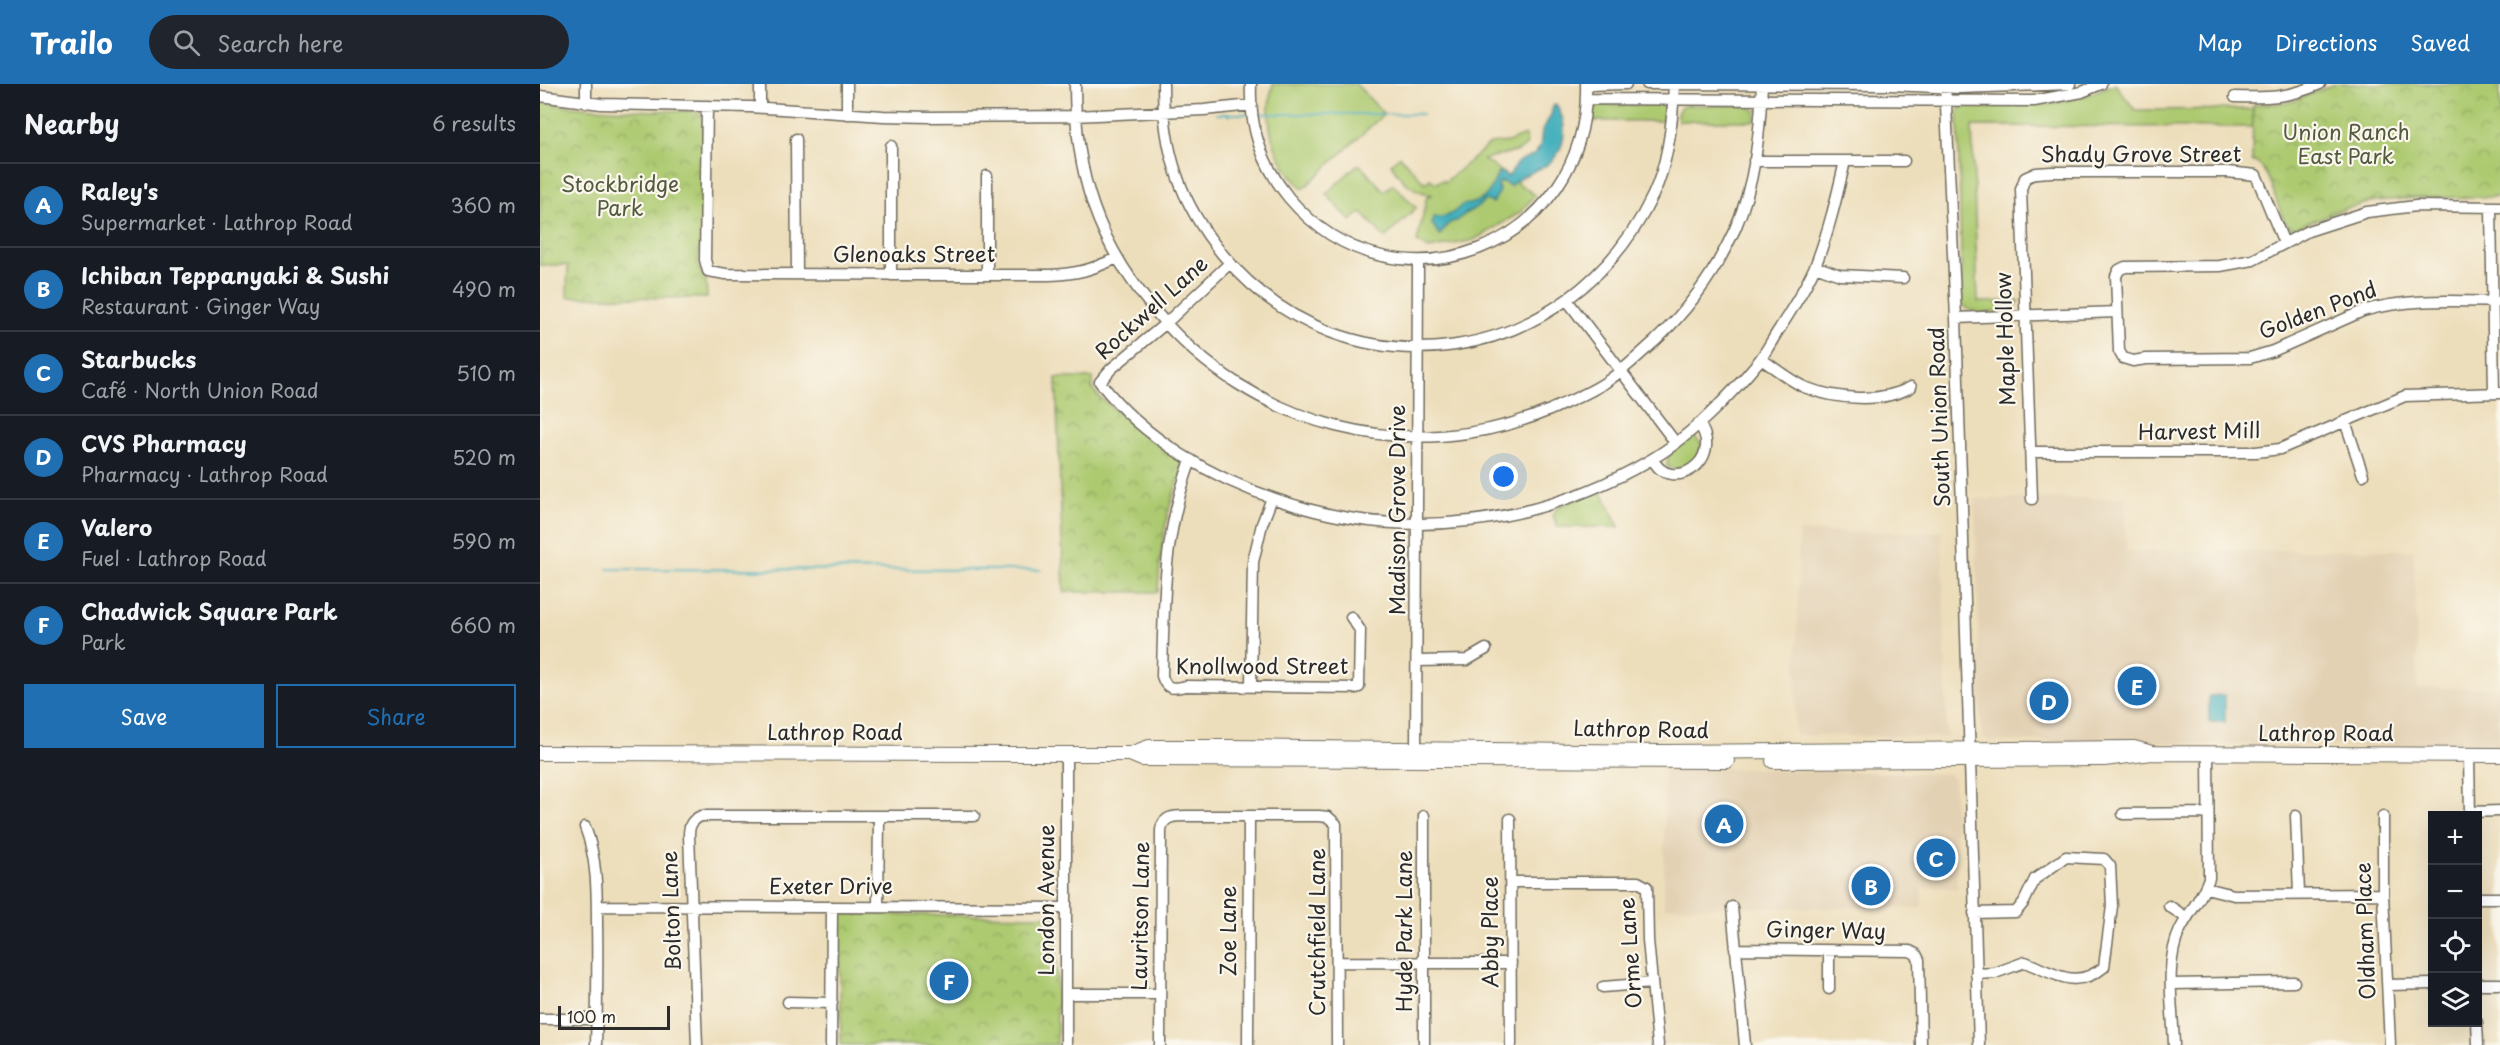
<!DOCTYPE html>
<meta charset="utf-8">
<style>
body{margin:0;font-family:"Playpen Sans",sans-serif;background:#20242c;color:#f1f3f6}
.controls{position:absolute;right:18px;bottom:18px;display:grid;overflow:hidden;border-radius:0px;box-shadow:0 6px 24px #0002}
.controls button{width:54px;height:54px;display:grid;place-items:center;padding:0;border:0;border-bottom:2px solid #363941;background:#171b24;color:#f1f3f6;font:30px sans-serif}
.scale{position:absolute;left:18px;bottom:15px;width:112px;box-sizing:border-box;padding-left:6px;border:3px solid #2b2b2b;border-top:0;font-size:16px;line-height:21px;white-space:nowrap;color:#2b2b2b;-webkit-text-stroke:4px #fbf7ec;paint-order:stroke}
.you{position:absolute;left:964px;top:393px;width:21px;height:21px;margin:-15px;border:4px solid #fff;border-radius:50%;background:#1a73e8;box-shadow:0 0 0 9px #1a73e833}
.badge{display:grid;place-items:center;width:39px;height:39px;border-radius:50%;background:#1f6fb2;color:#fff;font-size:20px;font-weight:700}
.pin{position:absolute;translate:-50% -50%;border:3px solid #fff;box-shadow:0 2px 6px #0006}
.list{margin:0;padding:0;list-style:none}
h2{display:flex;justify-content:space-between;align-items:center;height:78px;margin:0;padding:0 24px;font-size:26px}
h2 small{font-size:20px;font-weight:400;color:#9ea1a6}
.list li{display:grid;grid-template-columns:39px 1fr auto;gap:18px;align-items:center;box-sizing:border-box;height:84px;padding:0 24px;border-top:2px solid #363941}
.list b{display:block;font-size:22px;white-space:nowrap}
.list p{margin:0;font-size:20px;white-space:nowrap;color:#9ea1a6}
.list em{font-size:20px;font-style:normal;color:#9ea1a6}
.actions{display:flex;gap:12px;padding:18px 24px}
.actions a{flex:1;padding:14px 0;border:2px solid #1f6fb2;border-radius:0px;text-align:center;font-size:21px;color:#1f6fb2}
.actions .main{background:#1f6fb2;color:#fff}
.icon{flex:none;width:33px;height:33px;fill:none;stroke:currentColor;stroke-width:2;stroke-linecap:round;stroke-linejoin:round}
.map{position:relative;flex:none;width:1960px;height:961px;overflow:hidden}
header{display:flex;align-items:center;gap:36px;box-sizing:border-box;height:84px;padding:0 30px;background:#1f6fb2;color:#fff}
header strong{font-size:28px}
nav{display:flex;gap:33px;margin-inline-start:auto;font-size:21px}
.search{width:420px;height:54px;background:#20242c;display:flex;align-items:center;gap:15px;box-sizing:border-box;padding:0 21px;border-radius:33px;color:#9ea1a6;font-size:22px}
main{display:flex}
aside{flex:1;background:#171b24}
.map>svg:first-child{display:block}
</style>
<header>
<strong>Trailo</strong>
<div class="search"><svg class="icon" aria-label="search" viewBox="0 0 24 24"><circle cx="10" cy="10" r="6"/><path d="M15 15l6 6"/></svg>Search here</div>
<nav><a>Map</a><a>Directions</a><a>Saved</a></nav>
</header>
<main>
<aside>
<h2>Nearby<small>6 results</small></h2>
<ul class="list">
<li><span class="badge">A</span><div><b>Raley's</b><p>Supermarket · Lathrop Road</p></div><em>360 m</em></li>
<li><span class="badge">B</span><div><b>Ichiban Teppanyaki &amp; Sushi</b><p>Restaurant · Ginger Way</p></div><em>490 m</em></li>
<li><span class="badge">C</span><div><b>Starbucks</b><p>Café · North Union Road</p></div><em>510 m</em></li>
<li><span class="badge">D</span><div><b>CVS Pharmacy</b><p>Pharmacy · Lathrop Road</p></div><em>520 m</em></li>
<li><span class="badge">E</span><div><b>Valero</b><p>Fuel · Lathrop Road</p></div><em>590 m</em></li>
<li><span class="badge">F</span><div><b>Chadwick Square Park</b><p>Park</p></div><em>660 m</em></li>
</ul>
<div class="actions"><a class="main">Save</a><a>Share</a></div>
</aside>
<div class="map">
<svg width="1960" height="961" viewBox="0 0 1960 961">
<defs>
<pattern id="park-crowns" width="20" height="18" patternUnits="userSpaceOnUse" patternTransform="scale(1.5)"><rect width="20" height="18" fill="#adca71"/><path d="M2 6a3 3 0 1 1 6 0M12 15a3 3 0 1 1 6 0" fill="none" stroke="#8da45d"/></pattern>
</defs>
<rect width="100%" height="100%" fill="#fbf7ec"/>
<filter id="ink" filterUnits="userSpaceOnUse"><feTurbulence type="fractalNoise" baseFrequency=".0167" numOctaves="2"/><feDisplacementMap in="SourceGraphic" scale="12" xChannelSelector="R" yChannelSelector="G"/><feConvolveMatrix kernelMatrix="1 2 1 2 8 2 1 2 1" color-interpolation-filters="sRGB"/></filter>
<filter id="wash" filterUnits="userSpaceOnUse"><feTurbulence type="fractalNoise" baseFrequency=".008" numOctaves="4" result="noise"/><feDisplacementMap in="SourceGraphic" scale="24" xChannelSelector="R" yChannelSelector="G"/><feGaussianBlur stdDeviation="1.35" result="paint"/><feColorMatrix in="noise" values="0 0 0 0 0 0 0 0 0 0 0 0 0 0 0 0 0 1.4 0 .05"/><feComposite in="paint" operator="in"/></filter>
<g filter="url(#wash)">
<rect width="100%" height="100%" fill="#eddebb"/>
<path fill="#e3d1b4" d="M1585 414 1587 467 1874 466 1878 604H1960V662H1824L1451 657 1445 654 1441 647 1435 415Z
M1259 448H1402L1407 653 1255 651Z
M1124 683 1409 690 1414 695 1417 804H1382V824L1124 823Z"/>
<path fill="#adca71" stroke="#6c7a4e" stroke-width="1.5" d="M733 0H816L844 30 763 105C734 76 722 40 733 0Z
M1575 0 1595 26 1713 25V43L1432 42 1438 218 1479 217 1475 224C1462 229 1428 234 1422 218L1418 26 1422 22 1513 20 1544 12Z
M1058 21H1121C1127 26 1131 29 1126 37H1050L1049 29Z
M1146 21H1209L1217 28 1215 37H1138L1137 30 1141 23Z
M985 51 987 60C977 73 958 68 944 76L995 111 981 128 934 156 889 165 877 158 887 112 893 111C872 107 862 98 851 80L860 72 885 99 890 95 896 99 903 96 905 98 950 60 968 58Z
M817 81H820L844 107 853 100 876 124 845 154 821 128 811 137 786 110Z
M1155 353 1162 360C1158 376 1150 383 1133 385L1127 382 1128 371 1149 354Z
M1061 406 1079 443H1018L1013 432 1017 423Z"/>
<path fill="url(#park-crowns)" stroke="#6c7a4e" stroke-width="1.5" d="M1794 0H1960V113L1875 114 1835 117 1801 126 1755 144 1748 143C1735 125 1732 82 1712 77L1713 21 1751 18Z
M0 18C52 26 103 27 156 27L160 30 163 37 161 156 158 178 159 186 166 195 167 214 27 213 28 181H0Z
M516 294H553V305L558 312 642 378C644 388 637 399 634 409 623 441 620 474 618 508H524Z
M299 830 517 832V961H301Z"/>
<path fill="#3eadba" stroke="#346c72" stroke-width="1.5" d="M1016 20C1030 43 1026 73 999 85 988 90 979 93 970 102L961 97 958 100 959 108 953 119 945 116C937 126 925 127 917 137 907 137 905 145 900 151L892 140 894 133C908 134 912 130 922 121 945 119 950 109 958 89H963L968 93 979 77 994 71 1000 63 1002 47 1011 31 1013 22Z
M1685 611V638H1669V612Z"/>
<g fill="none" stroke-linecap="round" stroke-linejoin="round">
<path stroke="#3eadba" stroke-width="2" d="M676 30H688L689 32 690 30H707
M716 30H883
M67 485 501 486"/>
</g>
</g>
<g filter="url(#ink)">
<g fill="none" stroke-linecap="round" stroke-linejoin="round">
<g stroke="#6f6a5d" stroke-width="13">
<path id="minor" d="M46 0V19
M220 0V23
M535 0C535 91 557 158 616 228 712 343 870 385 1010 326 1029 317 1051 309 1069 296 1085 285 1100 270 1115 257 1148 226 1176 187 1195 145 1215 100 1220 49 1222 0
M623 0C623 67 640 119 683 171 807 319 1031 284 1113 111 1129 77 1133 36 1134 0
M711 0C709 43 722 81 749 114 854 239 1051 162 1046 0
M1107 0 1350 1 1420 4 1530 0
M1405 0 1416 234 1439 961
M1046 1 1086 0
M0 12 61 20 210 23 343 32 390 33 535 32 664 26 712 21
M1695 13C1728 14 1748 14 1780 0
M1046 15 1494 17 1542 8 1561 0
M167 22 165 176 168 187 186 190 509 191C537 190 551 186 577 174
M307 30V0
M256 55 257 190
M351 62V191
M1214 77H1364
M447 92V191
M1951 123 1954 309
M1960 123 1876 122 1827 128 1768 147 1713 176 1680 182 1585 183 1579 186 1576 192 1579 267 1583 274 1593 277 1606 275 1710 274 1733 267 1823 227C1868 214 1914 217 1960 218
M690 179 625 240 571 285 560 298C603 355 674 395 741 417 866 459 998 442 1112 375 1150 353 1191 311 1219 277 1227 267 1233 254 1240 244 1253 223 1267 202 1276 180 1289 146 1297 112 1305 77
M1275 182 1300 191 1363 194
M1027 216 1135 358
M1416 234 1577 228
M1221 275C1235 284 1249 296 1264 303 1295 315 1341 320 1371 303
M1805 337 1823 391
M1491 368H1716L1740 365 1865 312 1960 309
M1113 375C1129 411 1186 377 1159 340
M651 376C623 451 624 514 622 592 626 606 633 605 646 602L816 604 819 603 820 546 811 533
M1492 415 1481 105 1485 94 1496 89 1511 88H1687L1716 91 1744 159
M878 577 927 576 946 565
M711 602 713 478 722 440 732 414
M526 670V961
M876 671 878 177
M1929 671 1930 732
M1930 728 1960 727
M1583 730 1668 729
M1756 732 1759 810
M1843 732V810L1850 961
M970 735 971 961
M45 743C57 774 57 807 57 840 58 880 57 920 56 961
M971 798H1098L1107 803 1108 856 1118 961
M1666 804 1694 811 1843 810
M1938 814H1960
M57 822 526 824
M1629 822 1647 834
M338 823 339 733
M1192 823 1205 961
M1434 829 1476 828 1484 818 1495 795 1526 773 1564 775 1570 782 1572 822 1564 883C1536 906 1515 890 1485 878L1455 889 1436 890
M1195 865 1370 867 1376 870 1379 876 1381 961
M1289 867V905
M797 878 971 879
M1632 900 1754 898
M1938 900H1960
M1848 901 1892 900
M1063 903 1112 899
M526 910H619
M248 918 292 919
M0 935H57
M1937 938 1938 961
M157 961 149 751C149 741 152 736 161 732H434
M291 961 292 823
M620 961 621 746C623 732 634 732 646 732H779L788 733 796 740 797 961
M708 961 709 733
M884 961V732
M1634 961C1633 924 1624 880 1640 846 1649 828 1663 813 1669 794L1668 671"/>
</g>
<g stroke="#6f6a5d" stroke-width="16">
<path id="major" d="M0 669 533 670H590L609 663H688L1122 668 1594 664 1612 669
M590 670 602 675 1187 677
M1233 677 1564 675 1612 669 1960 671"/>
</g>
<use href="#minor" stroke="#fff" stroke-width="10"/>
<use href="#major" stroke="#fff" stroke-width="14"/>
</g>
</g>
<g text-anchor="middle" stroke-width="4.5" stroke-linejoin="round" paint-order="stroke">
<g font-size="21" fill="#525b40" stroke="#fbf7ec">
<text x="1806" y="56">Union Ranch<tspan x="1806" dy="24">East Park</tspan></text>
<text x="80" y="108">Stockbridge<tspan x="80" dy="24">Park</tspan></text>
</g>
<g font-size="21" fill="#2b2b2b" stroke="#fbf7ec">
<text x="1601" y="78">Shady Grove Street</text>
<text x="374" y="178">Glenoaks Street</text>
<text transform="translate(612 224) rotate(-42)" y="7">Rockwell Lane</text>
<text transform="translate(1778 227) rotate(-21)" y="7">Golden Pond</text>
<text transform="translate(1466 255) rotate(-92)" y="7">Maple Hollow</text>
<text transform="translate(1400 333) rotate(-92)" y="7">South Union Road</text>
<text transform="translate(1659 348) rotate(-1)" y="7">Harvest Mill</text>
<text transform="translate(858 426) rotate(-90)" y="7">Madison Grove Drive</text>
<text x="722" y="590">Knollwood Street</text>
<text transform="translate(1101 646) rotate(1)" y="7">Lathrop Road</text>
<text x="295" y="656">Lathrop Road</text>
<text x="1786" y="657">Lathrop Road</text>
<text x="291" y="810">Exeter Drive</text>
<text transform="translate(507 816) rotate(-90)" y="7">London Avenue</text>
<text transform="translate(132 827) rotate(-92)" y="7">Bolton Lane</text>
<text transform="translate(601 832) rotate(-89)" y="7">Lauritson Lane</text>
<text transform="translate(689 847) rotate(-90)" y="7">Zoe Lane</text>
<text transform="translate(865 847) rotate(-90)" y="7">Hyde Park Lane</text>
<text transform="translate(1286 847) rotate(1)" y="7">Ginger Way</text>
<text transform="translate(1826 847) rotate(-92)" y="7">Oldham Place</text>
<text transform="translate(778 848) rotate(-90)" y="7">Crutchfield Lane</text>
<text transform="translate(951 848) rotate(-90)" y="7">Abby Place</text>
<text transform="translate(1091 869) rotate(-94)" y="7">Orme Lane</text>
</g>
</g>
</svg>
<div class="controls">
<button>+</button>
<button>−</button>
<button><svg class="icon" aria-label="locate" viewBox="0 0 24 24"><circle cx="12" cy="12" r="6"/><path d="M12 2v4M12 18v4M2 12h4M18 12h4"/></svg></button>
<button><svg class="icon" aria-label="layers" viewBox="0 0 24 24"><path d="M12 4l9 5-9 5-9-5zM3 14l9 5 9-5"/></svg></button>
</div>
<div class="scale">100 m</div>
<div class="you"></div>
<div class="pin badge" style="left:1184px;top:740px">A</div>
<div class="pin badge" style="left:1331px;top:802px">B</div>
<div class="pin badge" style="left:1396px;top:774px">C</div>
<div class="pin badge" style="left:1509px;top:617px">D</div>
<div class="pin badge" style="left:1597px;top:602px">E</div>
<div class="pin badge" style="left:409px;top:897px">F</div>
</div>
</main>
